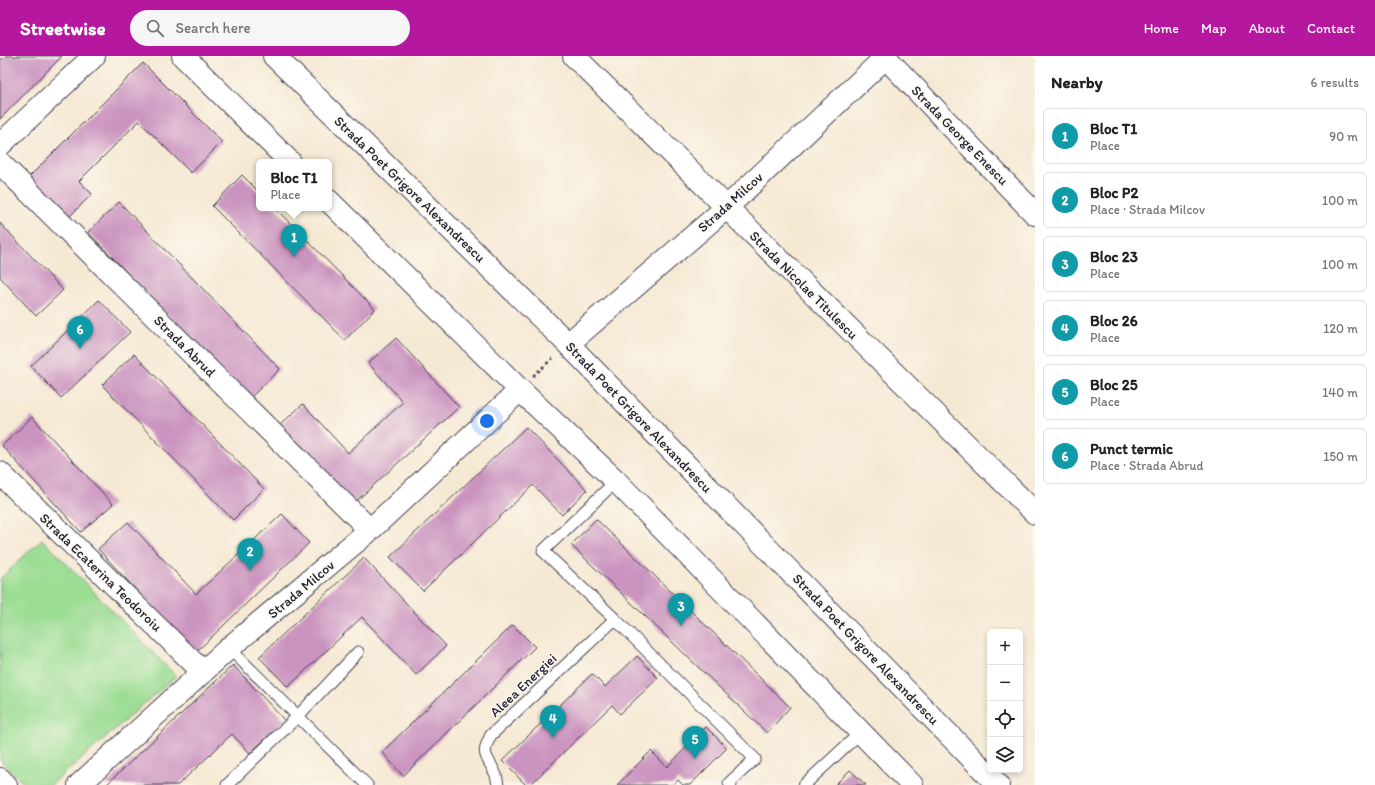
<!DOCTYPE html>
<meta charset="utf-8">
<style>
body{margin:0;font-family:Itim,sans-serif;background:#f6f6f6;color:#222}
.controls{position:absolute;right:12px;bottom:12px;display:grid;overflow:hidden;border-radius:6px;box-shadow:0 2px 6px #0003}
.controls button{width:36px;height:36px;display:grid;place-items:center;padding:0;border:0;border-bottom:1px solid #e0e0e0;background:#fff;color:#222;font:20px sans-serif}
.you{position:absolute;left:487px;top:365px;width:14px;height:14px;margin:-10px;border:3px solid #fff;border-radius:50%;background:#1a73e8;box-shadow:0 0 0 6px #1a73e833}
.badge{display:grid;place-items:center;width:26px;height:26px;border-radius:50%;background:#b5179e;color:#fff;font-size:13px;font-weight:700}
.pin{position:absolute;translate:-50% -33px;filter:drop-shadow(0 1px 2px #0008)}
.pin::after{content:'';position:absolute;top:21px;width:14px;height:12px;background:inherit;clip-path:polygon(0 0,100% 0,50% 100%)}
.popup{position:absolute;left:256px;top:103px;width:76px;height:52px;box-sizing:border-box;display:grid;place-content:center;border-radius:6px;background:#fff;filter:drop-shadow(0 1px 3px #0005);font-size:13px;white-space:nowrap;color:#767676}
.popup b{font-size:15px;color:#222}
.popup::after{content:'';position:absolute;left:50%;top:100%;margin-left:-8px;border:8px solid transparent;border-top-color:#fff}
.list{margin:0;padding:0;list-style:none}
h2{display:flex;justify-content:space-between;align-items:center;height:52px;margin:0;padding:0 16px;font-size:17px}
h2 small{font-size:13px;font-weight:400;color:#767676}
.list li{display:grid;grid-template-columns:26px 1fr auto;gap:12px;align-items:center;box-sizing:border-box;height:56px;margin:0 8px 8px;padding:0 8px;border:1px solid #e0e0e0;border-radius:6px}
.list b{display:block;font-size:15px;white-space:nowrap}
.list p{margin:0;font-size:13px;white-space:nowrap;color:#767676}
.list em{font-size:13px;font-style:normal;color:#767676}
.icon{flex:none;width:22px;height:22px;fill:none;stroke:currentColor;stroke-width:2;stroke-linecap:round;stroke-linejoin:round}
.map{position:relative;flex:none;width:1035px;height:729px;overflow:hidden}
header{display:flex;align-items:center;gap:24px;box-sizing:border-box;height:56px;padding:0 20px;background:#b5179e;color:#fff}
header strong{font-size:19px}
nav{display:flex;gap:22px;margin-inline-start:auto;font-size:14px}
.search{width:280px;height:36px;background:#f6f6f6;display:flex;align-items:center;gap:10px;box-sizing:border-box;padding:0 14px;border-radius:22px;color:#767676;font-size:15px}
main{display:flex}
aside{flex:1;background:#fff}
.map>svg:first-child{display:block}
</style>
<header>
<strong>Streetwise</strong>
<div class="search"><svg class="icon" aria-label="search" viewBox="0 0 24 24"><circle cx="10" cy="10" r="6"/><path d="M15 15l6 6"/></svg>Search here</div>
<nav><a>Home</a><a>Map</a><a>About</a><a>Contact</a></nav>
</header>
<main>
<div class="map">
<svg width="1035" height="729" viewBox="0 0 1035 729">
<rect width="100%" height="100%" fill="#fbf7ec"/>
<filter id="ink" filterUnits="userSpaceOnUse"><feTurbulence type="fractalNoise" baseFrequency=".025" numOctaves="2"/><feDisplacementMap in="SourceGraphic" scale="8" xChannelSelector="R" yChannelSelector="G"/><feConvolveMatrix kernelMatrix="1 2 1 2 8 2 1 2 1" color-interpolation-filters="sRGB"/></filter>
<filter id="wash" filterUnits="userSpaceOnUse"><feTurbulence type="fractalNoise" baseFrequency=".012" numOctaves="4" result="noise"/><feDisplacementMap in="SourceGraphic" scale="16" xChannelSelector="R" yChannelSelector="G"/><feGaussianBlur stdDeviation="0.9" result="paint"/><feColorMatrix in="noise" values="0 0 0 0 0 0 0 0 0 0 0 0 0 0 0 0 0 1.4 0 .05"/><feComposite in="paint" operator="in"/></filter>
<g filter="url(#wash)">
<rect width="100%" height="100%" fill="#f6e9d4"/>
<path fill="#9cdd94" stroke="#5f8068" d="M42 483 176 620 51 729H26L0 704V523Z"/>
<g id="blocks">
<path fill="#cb94c0" d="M5 0H62L0 63V5Z
M143 7 222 86 191 117 139 65 79 125 92 138 66 164 26 124Z
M242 119 259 136V152H275L375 253 345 284 212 150Z
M119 146 280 313 249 343 88 176Z
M0 167 63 234 36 260 0 221Z
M99 244 130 276 61 342 31 310Z
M396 282 459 351 352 449 280 369 303 348 348 397 403 346 368 307Z
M134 298 264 433 233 464 102 329Z
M32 361 113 448 81 476 2 390Z
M526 371 587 434 562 459 533 429 423 535 390 501Z
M282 458 309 487 195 597 98 493 128 466 196 538Z
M596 463 790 651 767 677 571 489Z
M364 502 446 590 416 619 362 561 288 631 259 601Z
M513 569 535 591 403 720 382 696Z
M637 600 658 622 620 658 612 649 530 729H526L502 705 592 618 605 631Z
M233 609 285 665 250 697 232 678 178 729H106Z
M706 671 727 692 690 729H683L678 724 673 729H617L651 695 667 711Z
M850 714 866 729H835Z"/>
</g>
</g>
<g filter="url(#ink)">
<use href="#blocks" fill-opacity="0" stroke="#424052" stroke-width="1"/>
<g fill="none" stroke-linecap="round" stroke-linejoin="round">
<g stroke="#424052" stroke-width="13">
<path id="lane" d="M616 425 543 495 615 563 755 703 729 727 731 729
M229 592 367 729
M227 729 298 660 358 596
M498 729C497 725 497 720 495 717 487 699 480 700 491 679L615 563
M804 729 860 677"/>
</g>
<g stroke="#424052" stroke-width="24">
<path id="street" d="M183 0 290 106
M274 0 568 288 998 729
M574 0 1035 457
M884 0 1035 158
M0 89 94 0
M0 107 370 474
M329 145 520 334 616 425 912 729
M568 288 726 152 887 0
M0 417 203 616
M0 723 6 729
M79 729 229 592 370 474 520 334"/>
</g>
<path stroke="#424052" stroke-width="2.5" stroke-dasharray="3 3" stroke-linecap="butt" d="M533 320 553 302"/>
<use href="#lane" stroke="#fff" stroke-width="11"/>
<use href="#street" stroke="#fff" stroke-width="22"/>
</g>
</g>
<g text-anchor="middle" stroke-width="3" stroke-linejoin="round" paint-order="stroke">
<g font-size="14" fill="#22223b" stroke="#fbf7ec">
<text transform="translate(960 79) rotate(46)" y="5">Strada George Enescu</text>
<text transform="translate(410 133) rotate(44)" y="5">Strada Poet Grigore Alexandrescu</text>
<text transform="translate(730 146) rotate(-42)" y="5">Strada Milcov</text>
<text transform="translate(804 229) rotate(45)" y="5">Strada Nicolae Titulescu</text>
<text transform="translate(185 290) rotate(45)" y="5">Strada Abrud</text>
<text transform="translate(639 361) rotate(46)" y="5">Strada Poet Grigore Alexandrescu</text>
<text transform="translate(101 516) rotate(44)" y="5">Strada Ecaterina Teodoroiu</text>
<text transform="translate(301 533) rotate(-40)" y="5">Strada Milcov</text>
<text transform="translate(866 593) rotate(46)" y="5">Strada Poet Grigore Alexandrescu</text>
<text transform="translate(523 629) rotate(-43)" y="5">Aleea Energiei</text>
</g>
</g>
</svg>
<div class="controls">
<button>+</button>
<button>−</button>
<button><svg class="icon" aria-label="locate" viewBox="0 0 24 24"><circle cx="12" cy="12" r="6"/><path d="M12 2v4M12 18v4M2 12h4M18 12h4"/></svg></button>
<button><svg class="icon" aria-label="layers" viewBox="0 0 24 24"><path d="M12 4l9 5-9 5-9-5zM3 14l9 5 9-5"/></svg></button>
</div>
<div class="you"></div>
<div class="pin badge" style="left:294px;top:201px;background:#0f9aa8">1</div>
<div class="popup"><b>Bloc T1</b>Place</div>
<div class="pin badge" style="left:250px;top:515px;background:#0f9aa8">2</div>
<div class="pin badge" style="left:681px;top:570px;background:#0f9aa8">3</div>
<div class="pin badge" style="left:553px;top:682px;background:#0f9aa8">4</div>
<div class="pin badge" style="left:695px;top:703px;background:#0f9aa8">5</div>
<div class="pin badge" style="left:80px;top:293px;background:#0f9aa8">6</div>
</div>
<aside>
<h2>Nearby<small>6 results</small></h2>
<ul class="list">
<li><span class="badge" style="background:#0f9aa8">1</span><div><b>Bloc T1</b><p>Place</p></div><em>90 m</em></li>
<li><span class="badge" style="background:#0f9aa8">2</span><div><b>Bloc P2</b><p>Place · Strada Milcov</p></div><em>100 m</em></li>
<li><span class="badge" style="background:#0f9aa8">3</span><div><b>Bloc 23</b><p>Place</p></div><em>100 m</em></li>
<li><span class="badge" style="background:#0f9aa8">4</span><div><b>Bloc 26</b><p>Place</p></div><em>120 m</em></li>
<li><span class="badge" style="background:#0f9aa8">5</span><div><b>Bloc 25</b><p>Place</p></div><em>140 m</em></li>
<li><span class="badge" style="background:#0f9aa8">6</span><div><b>Punct termic</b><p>Place · Strada Abrud</p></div><em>150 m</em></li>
</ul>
</aside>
</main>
